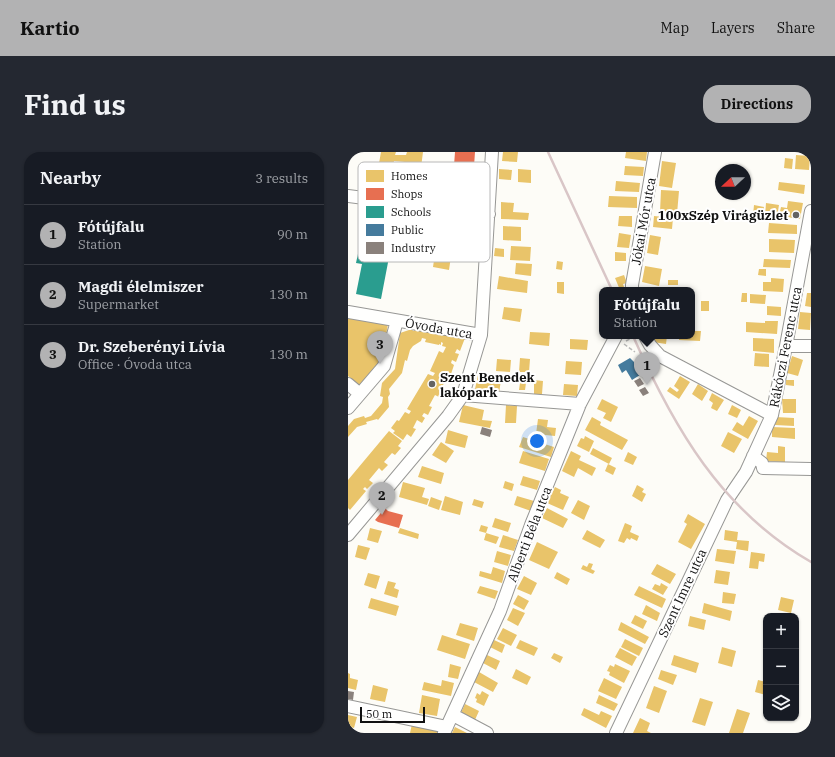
<!DOCTYPE html>
<meta charset="utf-8">
<style>
body{margin:0;font-family:"IBM Plex Serif",serif;background:#242831;color:#f1f3f6}
.controls{position:absolute;right:12px;bottom:12px;display:grid;overflow:hidden;border-radius:8px;box-shadow:0 1px 3px #0004}
.controls button{width:36px;height:36px;display:grid;place-items:center;padding:0;border:0;border-bottom:1px solid #363941;background:#171b24;color:#f1f3f6;font:20px sans-serif}
.compass{position:absolute;left:367px;top:12px;width:36px;height:36px;border-radius:50%;background:#171b24;box-shadow:0 1px 3px #0004;rotate:248deg}
.scale{position:absolute;left:12px;bottom:10px;width:65px;box-sizing:border-box;padding-left:4px;border:2px solid #111;border-top:0;font-size:11px;line-height:14px;white-space:nowrap;color:#111;-webkit-text-stroke:3px #fff;paint-order:stroke}
.you{position:absolute;left:189px;top:289px;width:14px;height:14px;margin:-10px;border:3px solid #fff;border-radius:50%;background:#1a73e8;box-shadow:0 0 0 6px #1a73e833}
.badge{display:grid;place-items:center;width:26px;height:26px;border-radius:50%;background:#b2b2b3;color:#111;font-size:13px;font-weight:700}
.pin{position:absolute;translate:-50% -33px;filter:drop-shadow(0 1px 2px #0008)}
.pin::after{content:'';position:absolute;top:21px;width:14px;height:12px;background:inherit;clip-path:polygon(0 0,100% 0,50% 100%)}
.popup{position:absolute;left:251px;top:135px;width:96px;height:52px;box-sizing:border-box;display:grid;place-content:center;border-radius:8px;background:#171b24;filter:drop-shadow(0 1px 3px #0005);font-size:13px;white-space:nowrap;color:#9ea1a6}
.popup b{font-size:15px;color:#f1f3f6}
.popup::after{content:'';position:absolute;left:50%;top:100%;margin-left:-8px;border:8px solid transparent;border-top-color:#171b24}
.list{margin:0;padding:0;list-style:none}
h2{display:flex;justify-content:space-between;align-items:center;height:52px;margin:0;padding:0 16px;font-size:17px}
h2 small{font-size:13px;font-weight:400;color:#9ea1a6}
.list li{display:grid;grid-template-columns:26px 1fr auto;gap:12px;align-items:center;box-sizing:border-box;height:60px;padding:0 16px;border-top:1px solid #363941}
.list b{display:block;font-size:15px;white-space:nowrap}
.list p{margin:0;font-size:13px;white-space:nowrap;color:#9ea1a6}
.list em{font-size:13px;font-style:normal;color:#9ea1a6}
.icon{flex:none;width:22px;height:22px;fill:none;stroke:currentColor;stroke-width:2;stroke-linecap:round;stroke-linejoin:round}
.map{position:relative;flex:none;width:463px;height:581px;overflow:hidden;border-radius:16px}
header{display:flex;align-items:center;gap:24px;box-sizing:border-box;height:56px;padding:0 20px;background:#b2b2b3;color:#111}
header strong{font-size:19px}
nav{display:flex;gap:22px;margin-inline-start:auto;font-size:14px}
.intro{display:flex;align-items:center;justify-content:space-between;box-sizing:border-box;height:96px;padding:0 24px}
h1{margin:0;font-size:28px}
.button{padding:10px 18px;border-radius:16px;background:#b2b2b3;color:#111;font-size:14px;font-weight:700}
main{display:flex;gap:24px;padding:0 24px}
aside{flex:1;background:#171b24;border-radius:16px;box-shadow:0 1px 3px #0004}
.map>svg:first-child{display:block}
</style>
<header>
<strong>Kartio</strong>
<nav><a>Map</a><a>Layers</a><a>Share</a></nav>
</header>
<div class="intro"><h1>Find us</h1><a class="button">Directions</a></div>
<main>
<aside>
<h2>Nearby<small>3 results</small></h2>
<ul class="list">
<li><span class="badge">1</span><div><b>Fótújfalu</b><p>Station</p></div><em>90 m</em></li>
<li><span class="badge">2</span><div><b>Magdi élelmiszer</b><p>Supermarket</p></div><em>130 m</em></li>
<li><span class="badge">3</span><div><b>Dr. Szeberényi Lívia</b><p>Office · Óvoda utca</p></div><em>130 m</em></li>
</ul>
</aside>
<div class="map">
<svg width="463" height="581" viewBox="0 0 463 581">
<rect width="100%" height="100%" fill="#fdfcf7"/>
<path fill="#e9c46a" d="M33 0H48L47 3H58L59 0H75L70 39 54 35 57 10 46 9 40 37 27 34Z
M155 0H170L169 10 154 9Z
M278 0H299L298 9 277 6Z
M448 3 462 4 461 18 447 17Z
M437 6 445 7 444 17 436 16Z
M314 9 328 11 324 36 311 34Z
M277 14 296 15 295 24 276 23Z
M151 17 164 18 163 28 151 27Z
M170 17 183 18V31L170 30Z
M268 29 292 31 291 40 267 39Z
M431 30 457 33 456 42 430 38Z
M313 38 331 39 329 62 312 60Z
M261 44 289 45V56L260 55Z
M440 49 455 51 452 67 431 64 433 55 439 56Z
M153 50 166 51 165 60 181 61 180 68 153 67Z
M418 51 431 53 429 65 417 64Z
M406 53 416 55 414 65 405 63Z
M271 64H284V75L270 74Z
M306 64 325 66 324 77 305 75Z
M421 71 449 73V82L420 81Z
M155 74 173 75V89L155 88Z
M91 75 107 77 101 118 85 115Z
M271 81 283 83 281 96 269 95Z
M302 83 313 85 310 103 299 101Z
M421 87 447 88 446 101 421 100Z
M163 94 183 95 182 109 162 108Z
M147 96 156 97V105L146 104Z
M267 100 278 101V109H267Z
M416 107 443 108 442 116 415 115Z
M209 109 215 110 214 118 208 117Z
M168 111 184 112 183 124 167 122Z
M297 114 314 117 311 134 294 130Z
M411 117H418V124L410 123Z
M276 123 279 131 275 132 277 138H272L267 126Z
M151 124 180 129 179 141 149 137Z
M423 126 436 127 435 140 415 139V130H423Z
M320 128H330V133H320Z
M209 130H216V142L209 141Z
M394 141H399V150H393Z
M459 141H463V155L457 154Z
M402 142 418 143 417 152 402 151Z
M353 149H361V159H353Z
M419 154 433 155V164L419 163Z
M156 155 174 157 172 170 154 167Z
M452 160 463 161 462 178 450 177Z
M0 164 40 172 33 212 13 235 0 224Z
M417 169H430L429 182 398 180V170L417 171Z
M64 177 65 179 70 177 117 186 112 199 109 197 107 201 111 202 108 210 104 208 103 211 106 213 103 222 100 220 99 224 101 225 99 230 96 229 95 234 93 233V236L95 237 91 245 87 243 81 254 84 255 80 263 76 261 74 264 77 266 74 271 69 268 65 276 68 277 63 285 59 282 55 288 45 281 47 279 43 276 49 268 51 269 57 260 61 262 63 259 59 257 80 222 85 224 87 221 82 219 91 199 95 201 98 195 94 194 95 191 93 190V193L91 192V193L77 190 78 187 74 186 73 189 65 194 62 198 59 209 57 208 54 221 41 237 42 242 40 245 41 255 30 268 29 267 18 270 19 272 9 275 0 285V274L6 267 16 264 17 266 23 264 34 251 35 245 32 244 34 231 47 217 52 181Z
M344 179H353L352 189 331 188V184H344Z
M182 180 202 181 201 194 181 192Z
M306 184H319L318 192 305 190Z
M405 186 426 187V201L405 199Z
M222 187 240 188 239 198 222 197Z
M407 201 421 202V215L406 214Z
M444 204 455 208 450 224 439 221Z
M172 206 182 207 181 220H171Z
M149 207 163 208 162 220 148 219Z
M218 209 234 210 233 223 217 222Z
M166 222H172V231L166 230Z
M130 223 153 228 151 241 127 237Z
M332 224 342 230 331 247 319 239 322 235 329 240 331 238 326 234Z
M186 228 195 229 194 242H186Z
M438 228H446V234L438 233Z
M172 231H178L177 238H171Z
M216 232 230 233 229 244 215 243Z
M350 232 360 239 354 249 344 242Z
M364 241 376 248 369 259 363 256 365 251 361 248Z
M254 247 270 255 263 270 255 266 258 261 249 257Z
M434 247H448V261H435Z
M115 253 136 258 134 268 144 269 142 276 111 270Z
M158 253 169 254 168 271H157Z
M384 253 393 258 389 266 380 262Z
M401 264 410 269 400 287 384 278 389 270 395 274Z
M244 265 253 270 252 273 280 288 274 298 237 278Z
M428 265 446 266V274L427 273Z
M190 267 200 268 199 275 208 276 207 284 188 282Z
M424 275 447 276V287L424 285Z
M100 278 120 284 117 296 97 291Z
M41 279 54 289 50 294 53 296 47 303 44 301 36 310 40 313 34 319 31 316 21 328 25 331 19 337 17 335 15 337 18 339 2 358 0 356V328Z
M380 280 394 287 386 301 373 294Z
M237 284 246 289 241 300 229 294 233 286 236 287Z
M175 285 206 295 203 305 171 295Z
M93 290 106 299 98 311 84 303Z
M430 294 437 295V310L418 309 419 300 430 301Z
M245 296 264 306 261 312 242 302Z
M175 299 201 307 197 319 171 311Z
M223 299 233 304 231 308 248 316 244 324 230 316 226 325 214 319Z
M280 300 289 305 285 313 276 309Z
M260 312 268 316 265 323 257 319Z
M74 314 96 321 93 332 70 325Z
M175 324 192 329 189 338 172 333Z
M157 329 166 332 164 339 155 336Z
M55 330 77 336 74 345 81 347 79 353 51 345Z
M289 333 296 337 294 340 298 342 294 350 284 344Z
M207 335 213 338 212 341 221 345 215 358 199 351Z
M97 344 115 350 112 363 93 358Z
M169 344 186 349 183 359 166 353Z
M83 345 94 349 91 358 80 354Z
M126 347 136 350 134 356 124 353Z
M230 348 242 354 236 368 223 361Z
M199 356 220 367 215 376 194 366Z
M340 362 357 372 343 397 330 390 339 372 336 370Z
M147 366 163 371 160 380 144 375Z
M277 371 284 374 282 380 291 384 289 389 283 386 282 388 279 386 276 391 270 389Z
M133 373 140 375 138 381 131 379Z
M22 376 34 379 30 391 19 388Z
M52 376 71 382 70 387 50 381Z
M239 378 257 388 252 396 234 387Z
M377 378 390 380 389 388 401 389 400 399 388 397 389 390 376 388Z
M138 381 151 385 148 392 136 388Z
M155 383 170 388 166 399 151 395Z
M189 390 210 400 201 417 181 408Z
M10 393 22 396 18 408 7 405Z
M369 397 388 399 386 412 367 409Z
M149 399 163 403 160 414 146 410Z
M403 400 417 402 416 410 411 409 410 417 401 416Z
M241 411 245 412 243 417 247 419 245 422 233 417 235 413 239 415Z
M309 412 328 422 322 432 303 422Z
M145 415 157 419 154 431 131 424 132 419 143 422Z
M368 418 382 420 380 433 366 431Z
M209 420 222 427 219 433 206 426Z
M20 421 32 424 28 437 16 433Z
M176 424 189 431 183 443 169 437Z
M40 429 48 431 46 436 51 438 49 446 36 442Z
M313 431 320 435 315 443 304 437 307 432 312 434Z
M132 434 150 439 147 447 129 441Z
M291 434 318 447 314 456 286 443Z
M375 440 388 442 386 452 374 451Z
M170 443 181 449 176 458 165 452Z
M433 445 446 448 443 461 430 458Z
M23 446 51 454 48 464 20 456Z
M356 451 384 459 382 469 354 461Z
M298 453 312 461 309 469 294 462Z
M165 456 177 461 170 474 159 468Z
M287 463 299 469 295 477 283 471Z
M342 464 358 468 356 478 340 474Z
M273 470 301 485 297 492 270 478Z
M112 471 130 476 126 489 108 483Z
M155 476 169 483 163 494 149 487Z
M94 483 122 492 117 507 89 498Z
M277 487 295 496 291 504 273 495Z
M146 488 157 493 154 501 142 495Z
M172 488 190 496 186 504 168 496Z
M374 495 388 499 384 515 370 511Z
M272 496 289 505 284 514 267 505Z
M206 501 215 505 212 511 203 506Z
M139 503 152 509 148 518 135 511Z
M326 503 351 511 348 521 323 513Z
M102 512 113 515 110 527 100 525Z
M267 512 282 519 276 531 261 523 262 520 259 519 262 513 266 515Z
M168 517 183 525 179 533 164 526Z
M313 518 329 523 325 533 310 527Z
M131 520 150 531 145 540 126 530Z
M0 521 2 522V526L10 528 8 538 0 536Z
M256 526 274 535 268 547 250 539Z
M94 528 106 531 103 544 74 538 76 530 93 534Z
M410 528 418 530V543L407 540Z
M25 533 40 537 37 550 22 547Z
M306 534 319 539 311 561 298 556Z
M134 539 141 543 136 554 128 550 129 547 127 546 129 541 132 543Z
M74 543 92 547 89 564 71 561Z
M251 543 270 552 266 559 248 551Z
M352 546 365 550 357 574 344 570Z
M117 552 131 559 126 570 112 563Z
M236 556 251 563 253 559 264 564 258 576 233 563Z
M389 557 402 561 395 581H381Z
M0 563 9 565 6 576 0 574Z
M292 566 302 571 299 579 303 581H285Z
M64 572 90 577 89 581H62Z
M107 575 119 581H104Z"/>
<path fill="#e76f51" d="M107 0H127L125 29 105 27Z
M37 356 40 359 55 363 51 376 30 370 27 368Z"/>
<path fill="#2a9d8f" d="M27 70 47 74 33 147 8 142 14 112 8 111 11 97 21 99Z"/>
<path fill="#457b9d" d="M282 206 286 210V214L292 223 284 228 278 218 274 221 270 213Z"/>
<path fill="#8a817c" d="M292 226 296 232 290 235 286 229Z
M297 235 301 241 295 244 291 238Z
M134 275 144 278 142 285 132 282Z
M0 539 6 540 5 548 0 547Z"/>
<g fill="none" stroke-linecap="round" stroke-linejoin="round">
<g stroke="#979795" stroke-width="14">
<path id="minor" d="M0 44 141 62
M284 138V133L307 0
M0 160 133 183
M297 184 302 193 312 204 424 263
M438 194H463
M0 232 12 242
M115 243 232 252
M0 256 36 214 49 169
M405 304 414 311 415 316 463 317
M0 383 100 264 115 243 133 183 144 0
M0 554 99 575
M105 563 139 581
M96 581 152 459 183 373 232 252 268 184
M268 581 379 348 398 320 424 263 438 194 463 59"/>
</g>
<path stroke="#b9b9b8" stroke-width="1.5" stroke-dasharray="4 2" stroke-linecap="butt" d="M278 189 287 184
M276 192 287 200"/>
<use href="#minor" stroke="#fffffe" stroke-width="12"/>
<path stroke="#d9c6c7" stroke-width="2.5" d="M200 0 264 138
M285 184C326 276 373 358 463 410"/>
</g>
<g fill="#646362" stroke="#fff" stroke-width="1.5">
<circle cx="448" cy="63" r="4"/>
<circle cx="84" cy="232" r="4"/>
</g>
<g text-anchor="middle" stroke-width="4" stroke-linejoin="round" paint-order="stroke">
<g font-size="13" font-weight="bold" fill="#111" stroke="#fff" text-anchor="end">
<text x="440" y="68">100xSzép Virágüzlet</text>
<text x="92" y="230" text-anchor="start">Szent Benedek<tspan x="92" dy="15">lakópark</tspan></text>
</g>
<g font-size="13" fill="#111" stroke="#fff">
<text transform="translate(295 69) rotate(-80)" y="5">Jókai Mór utca</text>
<text transform="translate(91 176) rotate(10)" y="5">Óvoda utca</text>
<text transform="translate(437 195) rotate(-79)" y="5">Rákóczi Ferenc utca</text>
<text transform="translate(181 382) rotate(-69)" y="5">Alberti Béla utca</text>
<text transform="translate(334 441) rotate(-65)" y="5">Szent Imre utca</text>
</g>
</g>
<rect x="10" y="10" width="132" height="100" rx="6" fill="#fff" stroke="#b8b8b8" stroke-width="1"/>
<rect x="18" y="18" width="18" height="12" fill="#e9c46a"/>
<rect x="18" y="36" width="18" height="12" fill="#e76f51"/>
<rect x="18" y="54" width="18" height="12" fill="#2a9d8f"/>
<rect x="18" y="72" width="18" height="12" fill="#457b9d"/>
<rect x="18" y="90" width="18" height="12" fill="#8a817c"/>
<g font-size="11" fill="#111">
<text x="43" y="28">Homes</text>
<text x="43" y="46">Shops</text>
<text x="43" y="64">Schools</text>
<text x="43" y="82">Public</text>
<text x="43" y="100">Industry</text>
</g>
</svg>
<div class="controls">
<button>+</button>
<button>−</button>
<button><svg class="icon" aria-label="layers" viewBox="0 0 24 24"><path d="M12 4l9 5-9 5-9-5zM3 14l9 5 9-5"/></svg></button>
</div>
<svg class="compass" viewBox="-18 -18 36 36"><path d="M0-13l5 13h-10z" fill="#e53935"/><path d="M0 13l5-13h-10z" fill="#9ea1a6"/></svg>
<div class="scale">50 m</div>
<div class="you"></div>
<div class="pin badge" style="left:299px;top:233px">1</div>
<div class="popup"><b>Fótújfalu</b>Station</div>
<div class="pin badge" style="left:34px;top:363px">2</div>
<div class="pin badge" style="left:32px;top:212px">3</div>
</div>
</main>
